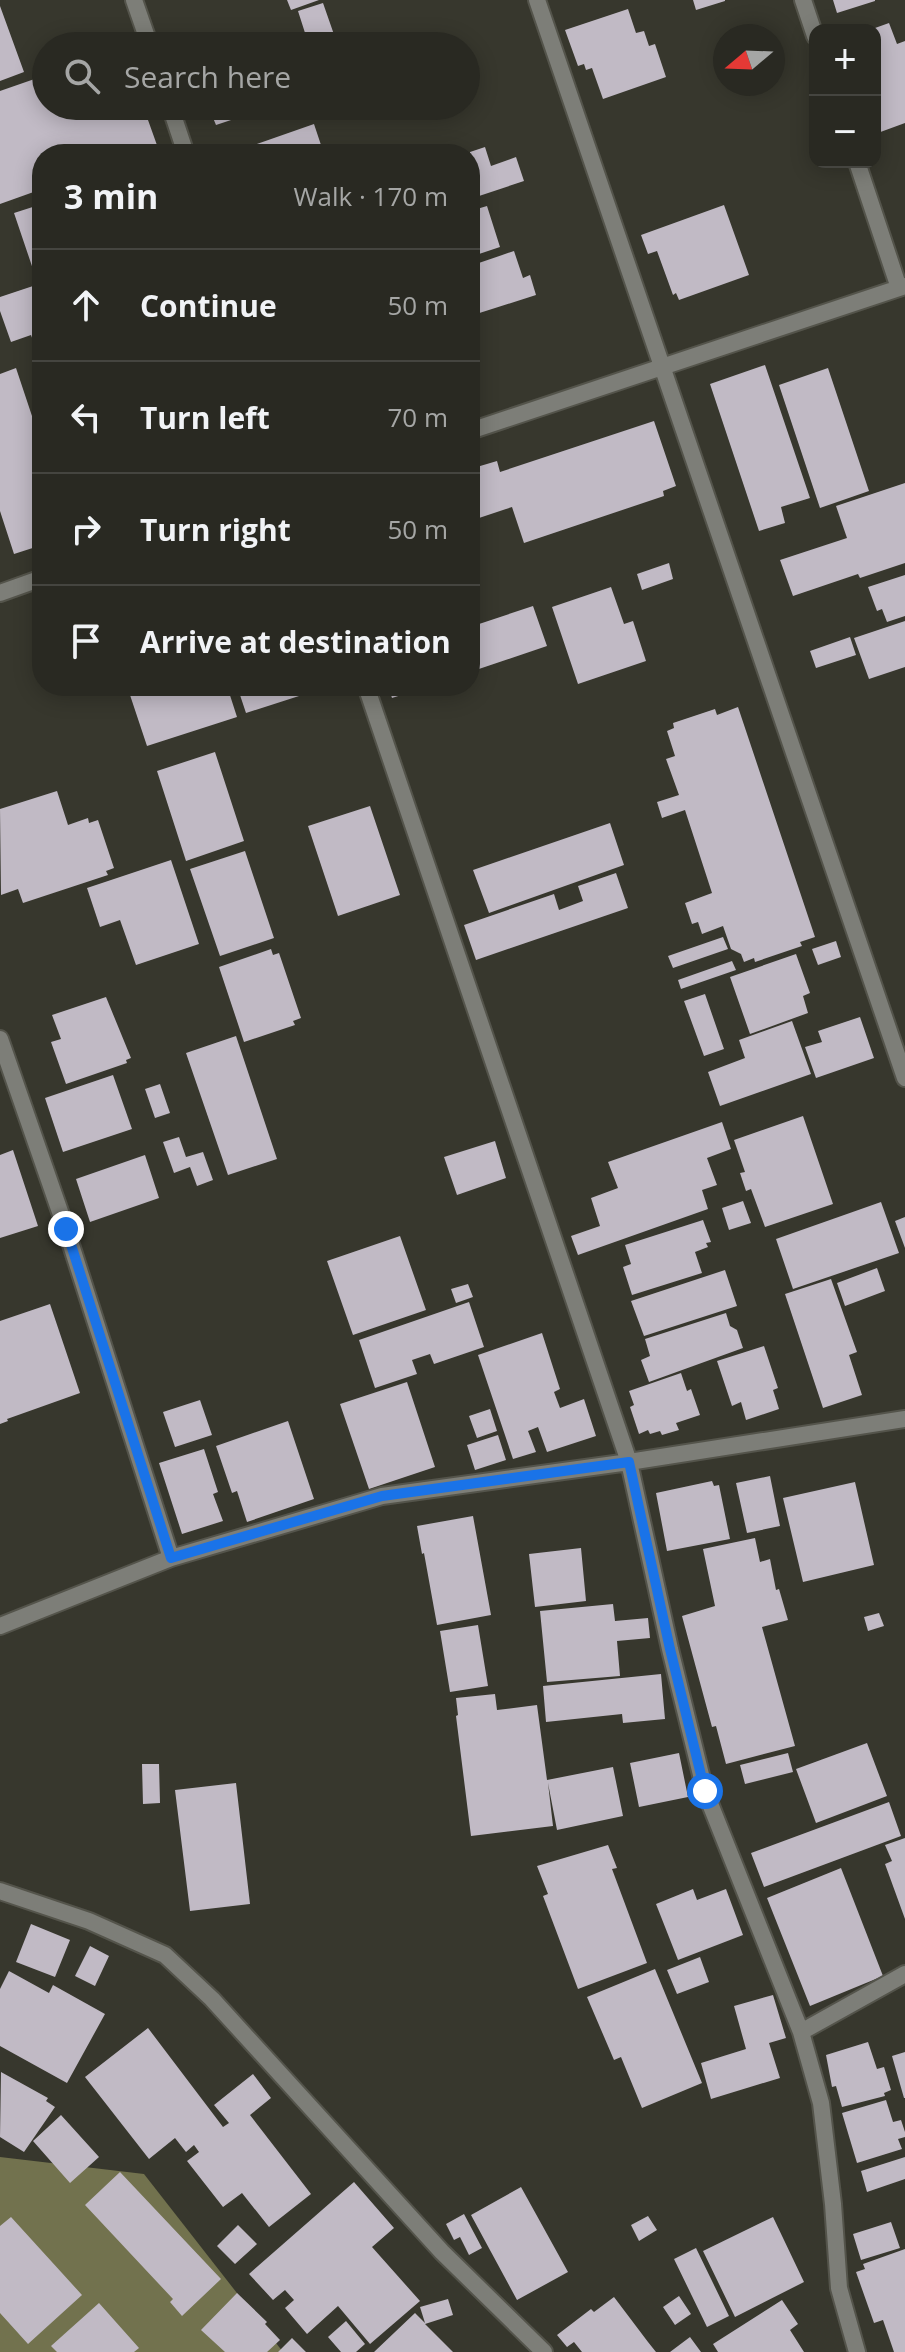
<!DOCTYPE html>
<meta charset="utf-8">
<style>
body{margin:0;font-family:"Open Sans",sans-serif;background:#31312a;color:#f1f3f6}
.controls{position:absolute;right:24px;top:24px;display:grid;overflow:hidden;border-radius:16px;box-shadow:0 4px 20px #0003}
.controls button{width:72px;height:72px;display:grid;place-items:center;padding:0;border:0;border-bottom:2px solid #454540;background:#292922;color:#f1f3f6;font:40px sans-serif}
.compass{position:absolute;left:713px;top:24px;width:72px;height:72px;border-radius:50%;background:#292922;box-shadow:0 4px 20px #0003;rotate:251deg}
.stop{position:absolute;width:24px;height:24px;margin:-18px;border:6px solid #1a73e8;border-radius:50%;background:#fff}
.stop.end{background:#1a73e8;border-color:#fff;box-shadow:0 2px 8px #0008}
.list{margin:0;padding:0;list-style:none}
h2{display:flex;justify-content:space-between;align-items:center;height:104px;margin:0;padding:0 32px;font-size:34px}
h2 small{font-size:26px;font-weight:400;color:#a5a6a5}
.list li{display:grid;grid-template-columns:52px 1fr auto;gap:24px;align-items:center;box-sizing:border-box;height:112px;padding:0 32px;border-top:2px solid #454540}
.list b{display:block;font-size:30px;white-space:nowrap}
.list em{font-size:26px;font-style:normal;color:#a5a6a5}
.icon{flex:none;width:44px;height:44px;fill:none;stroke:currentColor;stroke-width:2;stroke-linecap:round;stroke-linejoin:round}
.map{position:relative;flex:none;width:905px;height:2352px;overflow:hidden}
.search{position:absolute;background:#292922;box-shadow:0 4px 20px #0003;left:32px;top:32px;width:448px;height:88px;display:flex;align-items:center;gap:20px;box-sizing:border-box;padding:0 28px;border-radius:44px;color:#a5a6a5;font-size:30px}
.panel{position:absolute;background:#292922;box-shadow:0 4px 20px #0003;left:32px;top:144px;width:448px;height:552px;border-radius:32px}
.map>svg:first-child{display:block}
</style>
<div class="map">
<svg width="905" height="2352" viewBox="0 0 905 2352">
<rect width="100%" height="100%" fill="#37372d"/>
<path fill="#72724e" d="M0 2157 144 2174 283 2352H0Z"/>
<path fill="#c1bac5" d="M287 0H319L291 10Z
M693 0H725V1L696 10Z
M833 0H875V1L837 13Z
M323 3 338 46H278L306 36 298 11Z
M0 6 24 72 0 81Z
M628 9 636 33 644 31 649 46 655 44 666 77 603 99 592 68 586 70 584 64 578 66 565 30Z
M889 23 897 44 905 41V123L875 134V28Z
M46 75V106H64L66 111 79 106H143L158 148 142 154H42V189L0 204V91Z
M201 106H263L264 109 216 125 211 113 204 116Z
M314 124 324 154H241L240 150Z
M485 147 491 166 516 157 524 181 470 199V152Z
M42 204V279L37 281 14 213Z
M724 205 749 275 679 300 676 293 673 295 657 251 648 254 641 235Z
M487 206 500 247 470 257V211Z
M514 251 523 278 530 275 536 295 470 316V266Z
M42 283V344L35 346 31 335 11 342 0 311V297Z
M765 365 810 498 781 507 785 523 759 531 710 384Z
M16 368 42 446V545L14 554 0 511V374Z
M828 368 869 491 820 508 779 385Z
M654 421 676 486 663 491 664 496 524 543 512 507 470 521V469L497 461 500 472Z
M905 483V563L860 578 858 574 793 596 780 560 847 538 836 506Z
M669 563 673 579 642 590 637 574Z
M905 575V616L887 622 882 609 877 611 868 587Z
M611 587 624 624 633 621 646 661 578 684 552 607Z
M533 606 547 646 470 672V627Z
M905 621V667L869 679 854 638Z
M850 637 856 655 816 668 810 651Z
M127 686H227L237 717 147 746Z
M237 686H327V687L246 713Z
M388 686H426V687L392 698Z
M738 707 815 937 800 942 802 946 755 962 754 958 744 962 741 954 731 949 723 926 702 934 698 922 692 924 685 903 712 893 685 810 662 818 657 802 679 795 666 759 675 756 667 731 674 728 673 723 715 709 717 715Z
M215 752 244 841 186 861 157 771Z
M57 791 68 825 88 818 89 823 98 820 114 868 106 871 108 875 23 903 18 889 1 895 0 809Z
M370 806 400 895 338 916 308 826Z
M610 823 624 865 489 913 473 870Z
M245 851 274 938 220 956 190 869Z
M171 860 199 944 136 965 120 920 100 927 87 888Z
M616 873 628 908 476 960 464 925 554 894 559 910 583 901 578 886Z
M723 937 728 949 673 968 668 956Z
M836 941 841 957 818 965 812 949Z
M271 949 273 955 279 953 301 1018 293 1021 295 1025 244 1042 219 967Z
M796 954 810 993 803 996 808 1013 750 1034 730 977Z
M732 961 736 970 681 989 678 980Z
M705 994 724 1049 704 1056 684 1001Z
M106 997 131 1058 126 1060 127 1063 66 1084 51 1042 61 1039 52 1015Z
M860 1017 874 1058 816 1078 805 1047 822 1042 818 1031Z
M792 1021 811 1074 720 1106 708 1072 745 1058 739 1040Z
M236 1036 277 1159 228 1175 186 1053Z
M113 1075 132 1129 63 1152 45 1098Z
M160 1084 170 1113 155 1118 145 1089Z
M803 1116 833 1204 765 1227 751 1189 746 1191 740 1173 745 1172 734 1140Z
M722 1122 731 1149 707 1158 717 1185 702 1190 708 1209 578 1255 571 1236 600 1226 591 1198 618 1188 608 1162Z
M179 1137 186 1157 203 1152 213 1180 197 1186 190 1167 174 1173 163 1142Z
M495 1141 506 1178 457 1195 444 1157Z
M13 1150 38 1226 0 1238V1155Z
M145 1155 159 1198 90 1222 76 1179Z
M743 1201 751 1223 729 1230 722 1208Z
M881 1202 899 1253 793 1289 776 1239Z
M905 1217V1248L895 1221Z
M703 1220 711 1242 706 1243 708 1247 695 1252 702 1273 632 1295 623 1267 631 1264 625 1245Z
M400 1236 426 1310 353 1335 327 1261Z
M877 1268 885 1291 845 1306 837 1283Z
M725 1270 737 1306 644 1336 631 1301Z
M831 1279 857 1352 849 1355 862 1395 823 1408 785 1294Z
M468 1284 473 1297 456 1303 451 1289Z
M469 1302 484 1347 434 1364 430 1354 412 1360 417 1374 375 1388 359 1340Z
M50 1304 80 1393 7 1419 8 1421 0 1424V1321Z
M726 1313 730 1326 737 1330 743 1348 649 1382 641 1360 650 1356 645 1339Z
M542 1333 560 1389 554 1392 560 1408 584 1399 596 1436 547 1452 538 1427 528 1431 536 1452 513 1459 478 1355Z
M764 1346 778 1388 773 1390 779 1409 746 1420 741 1402 732 1406 717 1361Z
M681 1373 687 1391 691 1389 700 1415 676 1423 679 1430 662 1435 660 1431 650 1434 648 1430 639 1434 630 1407 634 1405 629 1391Z
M407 1382 435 1467 369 1489 340 1404Z
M200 1400 212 1435 175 1447 163 1412Z
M490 1409 497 1431 477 1438 469 1416Z
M288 1421 314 1499 247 1522 237 1491 232 1493 216 1446Z
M498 1435 506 1460 475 1470 467 1445Z
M204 1449 218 1492 213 1494 223 1521 182 1534 159 1463Z
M770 1476 780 1526 747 1533 736 1483Z
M712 1481 714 1486 719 1485 730 1539 667 1551 656 1493Z
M855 1482 874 1565 803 1582 783 1498Z
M473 1516 491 1615 437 1625 424 1553 422 1554 417 1526Z
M755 1538 760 1562 770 1559 776 1590 779 1589 788 1620 762 1627 795 1746 726 1764 716 1726 712 1727 682 1616 715 1606 703 1549Z
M581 1548 586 1601 535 1607 529 1554Z
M613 1604 615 1621 648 1618 650 1638 617 1641 620 1676 547 1682 540 1611Z
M879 1613 884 1626 868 1631 864 1617Z
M478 1625 488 1686 450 1692 440 1631Z
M661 1674 665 1719 623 1723 622 1714 546 1722 543 1686Z
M495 1694 497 1710 537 1705 547 1780 613 1767 623 1816 557 1830 548 1783 553 1826 471 1836 456 1716 458 1715 456 1698Z
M867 1743 887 1796 816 1823 796 1769Z
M679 1753 688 1797 639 1807 630 1763Z
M788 1753 793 1772 745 1784 740 1765Z
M142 1764H159L160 1803 143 1804Z
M236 1783 250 1904 190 1911 175 1790Z
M889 1802 901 1836 764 1887 751 1853Z
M905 1838V1919L885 1864 892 1861 885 1845Z
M608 1845 617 1868 612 1869 647 1963 578 1989 543 1896 548 1894 537 1866Z
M841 1868 883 1976 810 2006 767 1898Z
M693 1889 697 1900 726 1889 743 1935 678 1960 656 1904Z
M31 1924 70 1940 55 1977 16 1962Z
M90 1946 109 1956 95 1986 75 1976Z
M700 1957 709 1982 677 1994 667 1970Z
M655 1969 702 2083 642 2108 621 2057 614 2060 587 1997Z
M9 1971 49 1993 53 1985 105 2014 67 2083 0 2046V1989Z
M773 1995 786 2038 769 2043 780 2078 711 2099 701 2063 746 2049 734 2006Z
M148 2028 223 2127 229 2123 214 2105 253 2074 271 2098 250 2115 311 2194 269 2227 242 2193 223 2207 187 2161 199 2152 194 2145 186 2152 175 2138 149 2159 85 2077Z
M868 2042 877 2069 884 2067 891 2090 884 2093 885 2096 842 2107 836 2086 832 2087 826 2055Z
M905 2052V2098H904L892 2056Z
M1 2072 48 2098 46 2101 55 2107 24 2152 0 2137Z
M886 2100 893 2122 901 2120 905 2132V2137L898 2139 902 2149 857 2163 842 2113Z
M61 2115 99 2157 70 2183 33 2141Z
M905 2157V2179L867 2192 861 2171Z
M120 2172 221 2279 182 2316 170 2302 173 2299 85 2205Z
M354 2182 394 2228 372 2247 420 2301 370 2344 338 2306 307 2334 285 2308 294 2300 285 2290 273 2300 249 2274Z
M521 2187 568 2272 517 2300 471 2215Z
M464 2214 482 2248 469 2255 460 2237 454 2240 446 2224Z
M648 2216 657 2230 639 2241 631 2225Z
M11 2217 82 2295 28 2344 0 2313V2226Z
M773 2217 804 2282 735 2317 703 2251Z
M891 2222 900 2248 861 2260 853 2234Z
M238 2225 257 2244 235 2264 217 2246Z
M696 2248 729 2316 707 2327 674 2259Z
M905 2249V2352H894L883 2320 874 2323 856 2272 865 2269 863 2264Z
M237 2293 267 2322 265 2324 280 2340 267 2352H225L201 2330Z
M679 2296 691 2314 675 2325 663 2307Z
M614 2297 648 2342 656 2352H582L574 2342 567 2347 557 2335 591 2309 594 2312Z
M448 2299 453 2315 425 2324 453 2352H374L415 2313 425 2323 420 2307Z
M782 2300 798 2324 790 2330 804 2352H718L713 2344Z
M99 2303 139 2348 134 2352H57L51 2346Z
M346 2321 365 2344 356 2352H341L328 2337Z
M690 2337 701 2352H670Z
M292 2338 306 2352H278Z"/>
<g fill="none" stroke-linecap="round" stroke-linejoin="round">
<g stroke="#54544b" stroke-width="20">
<path id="minor" d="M134 0 150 46
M537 0 905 1078
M803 0 815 36
M170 106 186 154
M857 162 899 288
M470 431 905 286
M0 593 42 578
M366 686 629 1462 670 1649 705 1791 801 2032 821 2103 833 2204 839 2288 857 2352
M0 1039 66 1229 171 1558
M0 1626 171 1558 382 1496 629 1462 905 1419
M0 1891 89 1921 165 1955 212 1999 442 2252 544 2352
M801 2032 905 1974"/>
</g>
<use href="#minor" stroke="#7d7e78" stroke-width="16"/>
</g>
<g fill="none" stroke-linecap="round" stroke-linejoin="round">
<path stroke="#1a73e8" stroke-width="10" d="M66 1229 171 1558 382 1496 629 1462 670 1649 705 1791"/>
</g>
</svg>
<div class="controls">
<button>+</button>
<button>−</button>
</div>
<svg class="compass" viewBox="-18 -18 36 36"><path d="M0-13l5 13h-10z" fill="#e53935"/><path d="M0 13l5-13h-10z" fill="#a5a6a5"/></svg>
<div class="stop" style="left:705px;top:1791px"></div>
<div class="stop end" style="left:66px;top:1229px"></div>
<div class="search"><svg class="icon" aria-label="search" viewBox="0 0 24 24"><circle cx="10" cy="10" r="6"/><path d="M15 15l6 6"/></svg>Search here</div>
<section class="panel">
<h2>3 min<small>Walk · 170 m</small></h2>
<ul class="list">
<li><svg class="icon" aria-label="ahead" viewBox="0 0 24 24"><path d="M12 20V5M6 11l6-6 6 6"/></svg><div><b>Continue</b></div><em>50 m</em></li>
<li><svg class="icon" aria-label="left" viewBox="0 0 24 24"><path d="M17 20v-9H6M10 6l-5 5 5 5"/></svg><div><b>Turn left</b></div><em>70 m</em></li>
<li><svg class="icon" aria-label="right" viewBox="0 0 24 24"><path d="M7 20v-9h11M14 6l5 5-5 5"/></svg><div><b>Turn right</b></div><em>50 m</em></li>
<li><svg class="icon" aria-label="arrive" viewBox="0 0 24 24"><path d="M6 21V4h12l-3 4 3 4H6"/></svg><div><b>Arrive at destination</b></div></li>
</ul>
</section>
</div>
